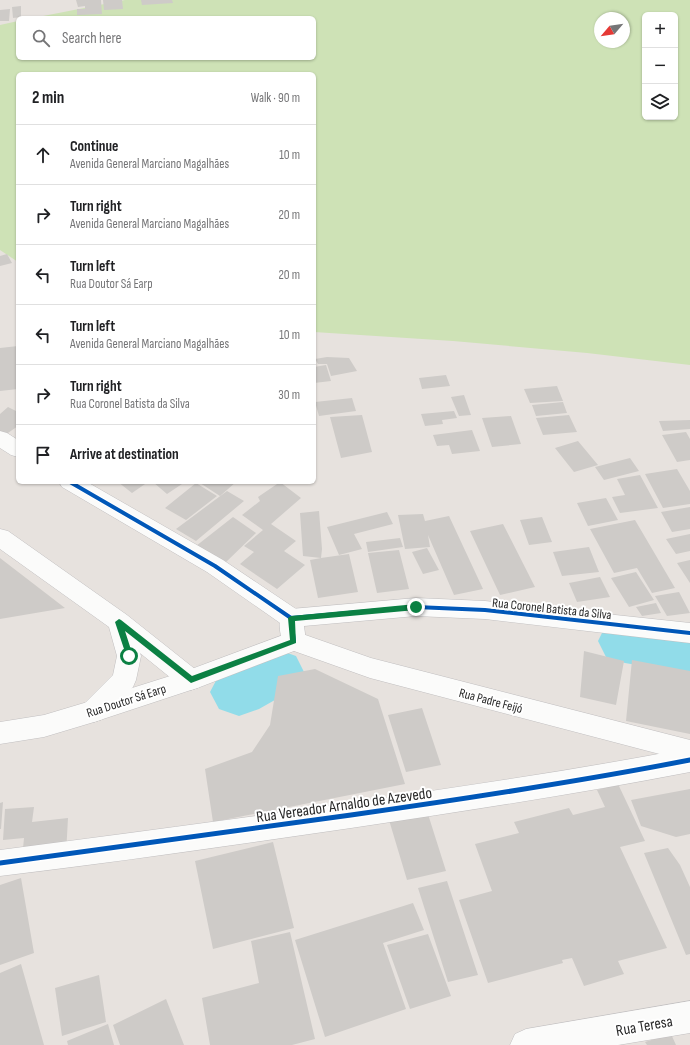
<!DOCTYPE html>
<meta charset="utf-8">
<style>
body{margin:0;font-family:"Sofia Sans Condensed",sans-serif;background:#f6f6f6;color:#202124}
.controls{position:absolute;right:12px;top:12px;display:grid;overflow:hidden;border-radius:6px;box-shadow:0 1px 3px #0004}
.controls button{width:36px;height:36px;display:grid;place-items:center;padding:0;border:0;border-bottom:1px solid #e0e0e0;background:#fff;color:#202124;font:20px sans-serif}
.compass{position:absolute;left:594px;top:12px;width:36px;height:36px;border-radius:50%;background:#fff;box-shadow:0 1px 3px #0004;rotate:241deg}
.stop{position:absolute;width:12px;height:12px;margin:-9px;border:3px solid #0b8043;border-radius:50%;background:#fff}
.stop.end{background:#0b8043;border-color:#fff;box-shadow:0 1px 4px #0008}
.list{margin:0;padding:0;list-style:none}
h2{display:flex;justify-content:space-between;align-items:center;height:52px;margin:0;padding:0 16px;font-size:17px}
h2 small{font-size:13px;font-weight:400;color:#757577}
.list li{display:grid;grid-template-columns:26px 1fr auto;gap:12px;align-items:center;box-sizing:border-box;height:60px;padding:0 16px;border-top:1px solid #e0e0e0}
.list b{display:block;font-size:15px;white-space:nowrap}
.list p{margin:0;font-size:13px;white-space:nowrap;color:#757577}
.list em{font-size:13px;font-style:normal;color:#757577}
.icon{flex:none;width:22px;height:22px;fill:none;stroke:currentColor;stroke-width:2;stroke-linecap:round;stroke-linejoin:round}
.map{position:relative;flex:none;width:690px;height:1045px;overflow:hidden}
.search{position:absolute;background:#fff;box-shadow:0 1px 3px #0004;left:16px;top:16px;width:300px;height:44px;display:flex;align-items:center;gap:10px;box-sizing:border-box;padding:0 14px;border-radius:6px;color:#757577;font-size:15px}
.panel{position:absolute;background:#fff;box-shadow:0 1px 3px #0004;left:16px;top:72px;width:300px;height:412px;border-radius:6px}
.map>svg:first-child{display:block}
</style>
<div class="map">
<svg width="690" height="1045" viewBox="0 0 690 1045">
<rect width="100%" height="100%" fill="#e7e2de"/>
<path fill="#cee2b6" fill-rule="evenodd" d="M125 0H690V365L587 353 453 341 314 332V74H18V262L0 250V25L18 21V58H314V18H33ZM645 15H675V117H645ZM600 18H624V42H600Z"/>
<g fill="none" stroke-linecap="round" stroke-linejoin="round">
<path fill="#91dce9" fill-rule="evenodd" d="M625 619 690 630V674L625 663 606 657 598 641 606 625Z
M276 649 296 656 304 672 296 688 259 709 239 716 219 709 210 692 219 675 256 656Z"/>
</g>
<path fill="#cecbc8" d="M76 0H101L102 14 77 15V9H85V6L78 7Z
M103 0H122L123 9 104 10Z
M141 0H172L173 3 142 5Z
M21 6V17L13 18 12 7Z
M10 9 9 21H0V10Z
M7 254 12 263 0 266V256Z
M18 346V389L0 391V348Z
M327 357 349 358 357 371 331 376 327 364H318L315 359Z
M326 365 331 381 314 383V367Z
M446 375 450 386 422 389 419 378Z
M557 386 563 401 530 403 524 389Z
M464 395 471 415 459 416 451 397Z
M352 398 356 411 319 416 315 402Z
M563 402 567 413 536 416 532 405Z
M8 407 18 412V426L5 435 0 432V414Z
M454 411 457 418 442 420 443 424 425 426 421 414Z
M362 415 372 452 341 458 330 417Z
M569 415 577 432 543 435 536 418Z
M511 416 521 444 492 447 482 418Z
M690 420V429L663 431 659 421Z
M472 430 480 451 452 454 449 445 437 446 433 435Z
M686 432 690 439V460L677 462 662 435Z
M578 441 598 465 574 472 555 448Z
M630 458 639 471 604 480 595 467Z
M677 469 690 491V504L663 508 645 474Z
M640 475 658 508 620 513 612 497 625 495 617 479Z
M118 482H148L132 493Z
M153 482H185L167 494Z
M201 482H236L220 496 200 483Z
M280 482 301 498 271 524 296 541 284 551 305 565 277 589 240 564 254 552 244 546 263 530 242 515 260 501 258 497Z
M196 483 217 496 186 520 165 508Z
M227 491 244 501 196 541 176 529Z
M606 498 618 520 588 526 577 503Z
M690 507V529L672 532 661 512Z
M319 511 322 549 321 558 349 554 358 592 318 598 310 560 321 558 303 556 300 513Z
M387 512 393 524 354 534 362 549 339 555 327 527Z
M423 514 425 521 449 516 483 589 454 595 428 535 430 547 405 549 398 515Z
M233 517 256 533 225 563 196 546Z
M542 517 552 542 529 545 520 520Z
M635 520 675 588 652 593 637 568 614 573 590 529Z
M503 524 535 587 500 595 470 531Z
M690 534V551L676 554 666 539Z
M400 538 403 547 368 552 366 542Z
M589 547 599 572 562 576 553 552Z
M427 548 439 570 423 574 412 552Z
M399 550 409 589 377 593 368 553Z
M0 558 65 608 0 619Z
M690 560V583L677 563Z
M636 572 654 600 629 607 611 578Z
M600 577 610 597 577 602 569 583Z
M679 592 690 613 667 616 655 596Z
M656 603 661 613 642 616 636 607Z
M584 651 624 661 616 705 580 697Z
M632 660 690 671V734L626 721Z
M315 669 378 699 405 784 213 822 205 769 252 752 270 725 278 676Z
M422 708 441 765 406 772 388 715Z
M618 784 645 841 620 847 667 948 618 961 624 974 584 986 572 958 562 960 563 963 488 983 459 900 492 891 475 844 519 833 514 822 569 808 573 815 605 807 597 790Z
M690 789V834L676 837 641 826 631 800Z
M3 802 1 829H0V803Z
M34 807 32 822 68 818 66 854 22 859 24 838 3 840 5 809Z
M427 811 446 871 407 880 389 820Z
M273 842 294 928 213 949 195 861Z
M668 848 680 865 690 887V954L686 955 644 853Z
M21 878 34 953 0 965V885Z
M447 881 478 975 448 982 418 888Z
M413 903 424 930 383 943 406 1009 325 1037 295 940Z
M290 932 315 1039 292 1045H210L202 998 259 983 251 941Z
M428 934 451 996 410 1009 387 945Z
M21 964 44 1045H0V973Z
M99 975 106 1022 62 1036 55 988Z
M166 999 184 1045H120L113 1025Z
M108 1024 114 1045H68L67 1041Z
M671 1034 676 1045H647L645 1042Z"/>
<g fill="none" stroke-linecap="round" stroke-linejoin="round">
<g stroke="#c1bfc0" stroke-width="1">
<path id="minor" d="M416 598 485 601 690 623V643L485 619 416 616 304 626 306 641 303 648 294 651 285 648C280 637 277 622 283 611L291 609Z
M690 748V772C577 794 464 811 351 828 234 845 117 862 0 876V850C117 835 234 819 351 803 464 786 577 770 690 748Z"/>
</g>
<g stroke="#c1bfc0" stroke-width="1">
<path id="tertiary" d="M0 431 7 433 18 440V457L11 455 0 448Z
M59 482H87L223 560 299 611 303 618 299 625 291 627 283 625 207 572 62 487Z
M0 529 8 531 127 615 200 673 203 680 200 687 191 690 182 687 140 653 141 656 136 680 133 687 103 719 94 722 85 719 81 711 85 703 113 675 117 656 109 627 0 549Z"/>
</g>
<g stroke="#c1bfc0" stroke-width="1">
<path id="secondary" d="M294 631 371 658 690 740V762L370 678 294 651 200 687 94 722 44 737 0 744V722L44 715 94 700 186 671Z
M690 1001V1033L618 1045H510L515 1034 526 1029Z"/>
</g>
<use href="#minor" fill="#fbfbfa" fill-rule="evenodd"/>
<use href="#tertiary" fill="#fbfbfa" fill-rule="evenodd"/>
<use href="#secondary" fill="#fbfbfa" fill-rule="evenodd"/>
<g stroke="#fff" stroke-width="6">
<path id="cycleway-far1" d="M70 482 215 566 291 618 294 641
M291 618 416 607 485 610 690 633"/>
</g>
<g stroke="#fff" stroke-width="8">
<path id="cycleway" d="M0 863C117 848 234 832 351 815 464 799 577 782 690 760"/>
</g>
<use href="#cycleway-far1" stroke="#0057b8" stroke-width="4"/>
<use href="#cycleway" stroke="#0057b8" stroke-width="5"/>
</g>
<path fill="#0b8043" d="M416 604 419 607 416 610 295 621 296 643 191 683 125 631 133 656 129 659 127 658 115 622 119 619 121 620 192 676 290 640 288 618 291 616Z"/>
<g text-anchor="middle" stroke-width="4" stroke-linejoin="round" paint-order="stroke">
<g font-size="13" fill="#292929" stroke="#fff">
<text transform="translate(552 608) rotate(6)" y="5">Rua Coronel Batista da Silva</text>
<text transform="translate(126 700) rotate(-18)" y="5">Rua Doutor Sá Earp</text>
<text transform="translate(491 700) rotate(15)" y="5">Rua Padre Feijó</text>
</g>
<g font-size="16" fill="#292929" stroke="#fff">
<text transform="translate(344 804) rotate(-8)" y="6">Rua Vereador Arnaldo de Azevedo</text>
<text transform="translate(644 1025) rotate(-10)" y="6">Rua Teresa</text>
</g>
</g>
</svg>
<div class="controls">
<button>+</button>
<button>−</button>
<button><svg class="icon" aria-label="layers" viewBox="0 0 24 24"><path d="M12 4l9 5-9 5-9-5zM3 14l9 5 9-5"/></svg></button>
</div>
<svg class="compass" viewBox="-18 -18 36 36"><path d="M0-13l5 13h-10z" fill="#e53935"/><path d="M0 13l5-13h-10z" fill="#757577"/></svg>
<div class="stop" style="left:129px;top:656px"></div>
<div class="stop end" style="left:416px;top:607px"></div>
<div class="search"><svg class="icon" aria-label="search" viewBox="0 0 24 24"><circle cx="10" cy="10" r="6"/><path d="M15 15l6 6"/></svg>Search here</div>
<section class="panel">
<h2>2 min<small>Walk · 90 m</small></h2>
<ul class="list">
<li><svg class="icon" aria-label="ahead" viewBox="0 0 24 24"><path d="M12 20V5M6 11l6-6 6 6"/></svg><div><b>Continue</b><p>Avenida General Marciano Magalhães</p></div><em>10 m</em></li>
<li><svg class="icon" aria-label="right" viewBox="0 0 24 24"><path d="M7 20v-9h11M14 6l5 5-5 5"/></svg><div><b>Turn right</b><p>Avenida General Marciano Magalhães</p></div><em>20 m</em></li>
<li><svg class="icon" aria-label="left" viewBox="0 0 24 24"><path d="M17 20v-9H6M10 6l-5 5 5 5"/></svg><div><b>Turn left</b><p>Rua Doutor Sá Earp</p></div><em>20 m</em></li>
<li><svg class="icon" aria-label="left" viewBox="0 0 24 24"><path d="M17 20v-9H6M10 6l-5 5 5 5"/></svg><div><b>Turn left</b><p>Avenida General Marciano Magalhães</p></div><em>10 m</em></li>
<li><svg class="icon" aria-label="right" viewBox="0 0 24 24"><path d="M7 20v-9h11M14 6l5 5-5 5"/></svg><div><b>Turn right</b><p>Rua Coronel Batista da Silva</p></div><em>30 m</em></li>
<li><svg class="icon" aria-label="arrive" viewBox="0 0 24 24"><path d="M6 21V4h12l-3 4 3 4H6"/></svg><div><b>Arrive at destination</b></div></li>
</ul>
</section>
</div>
